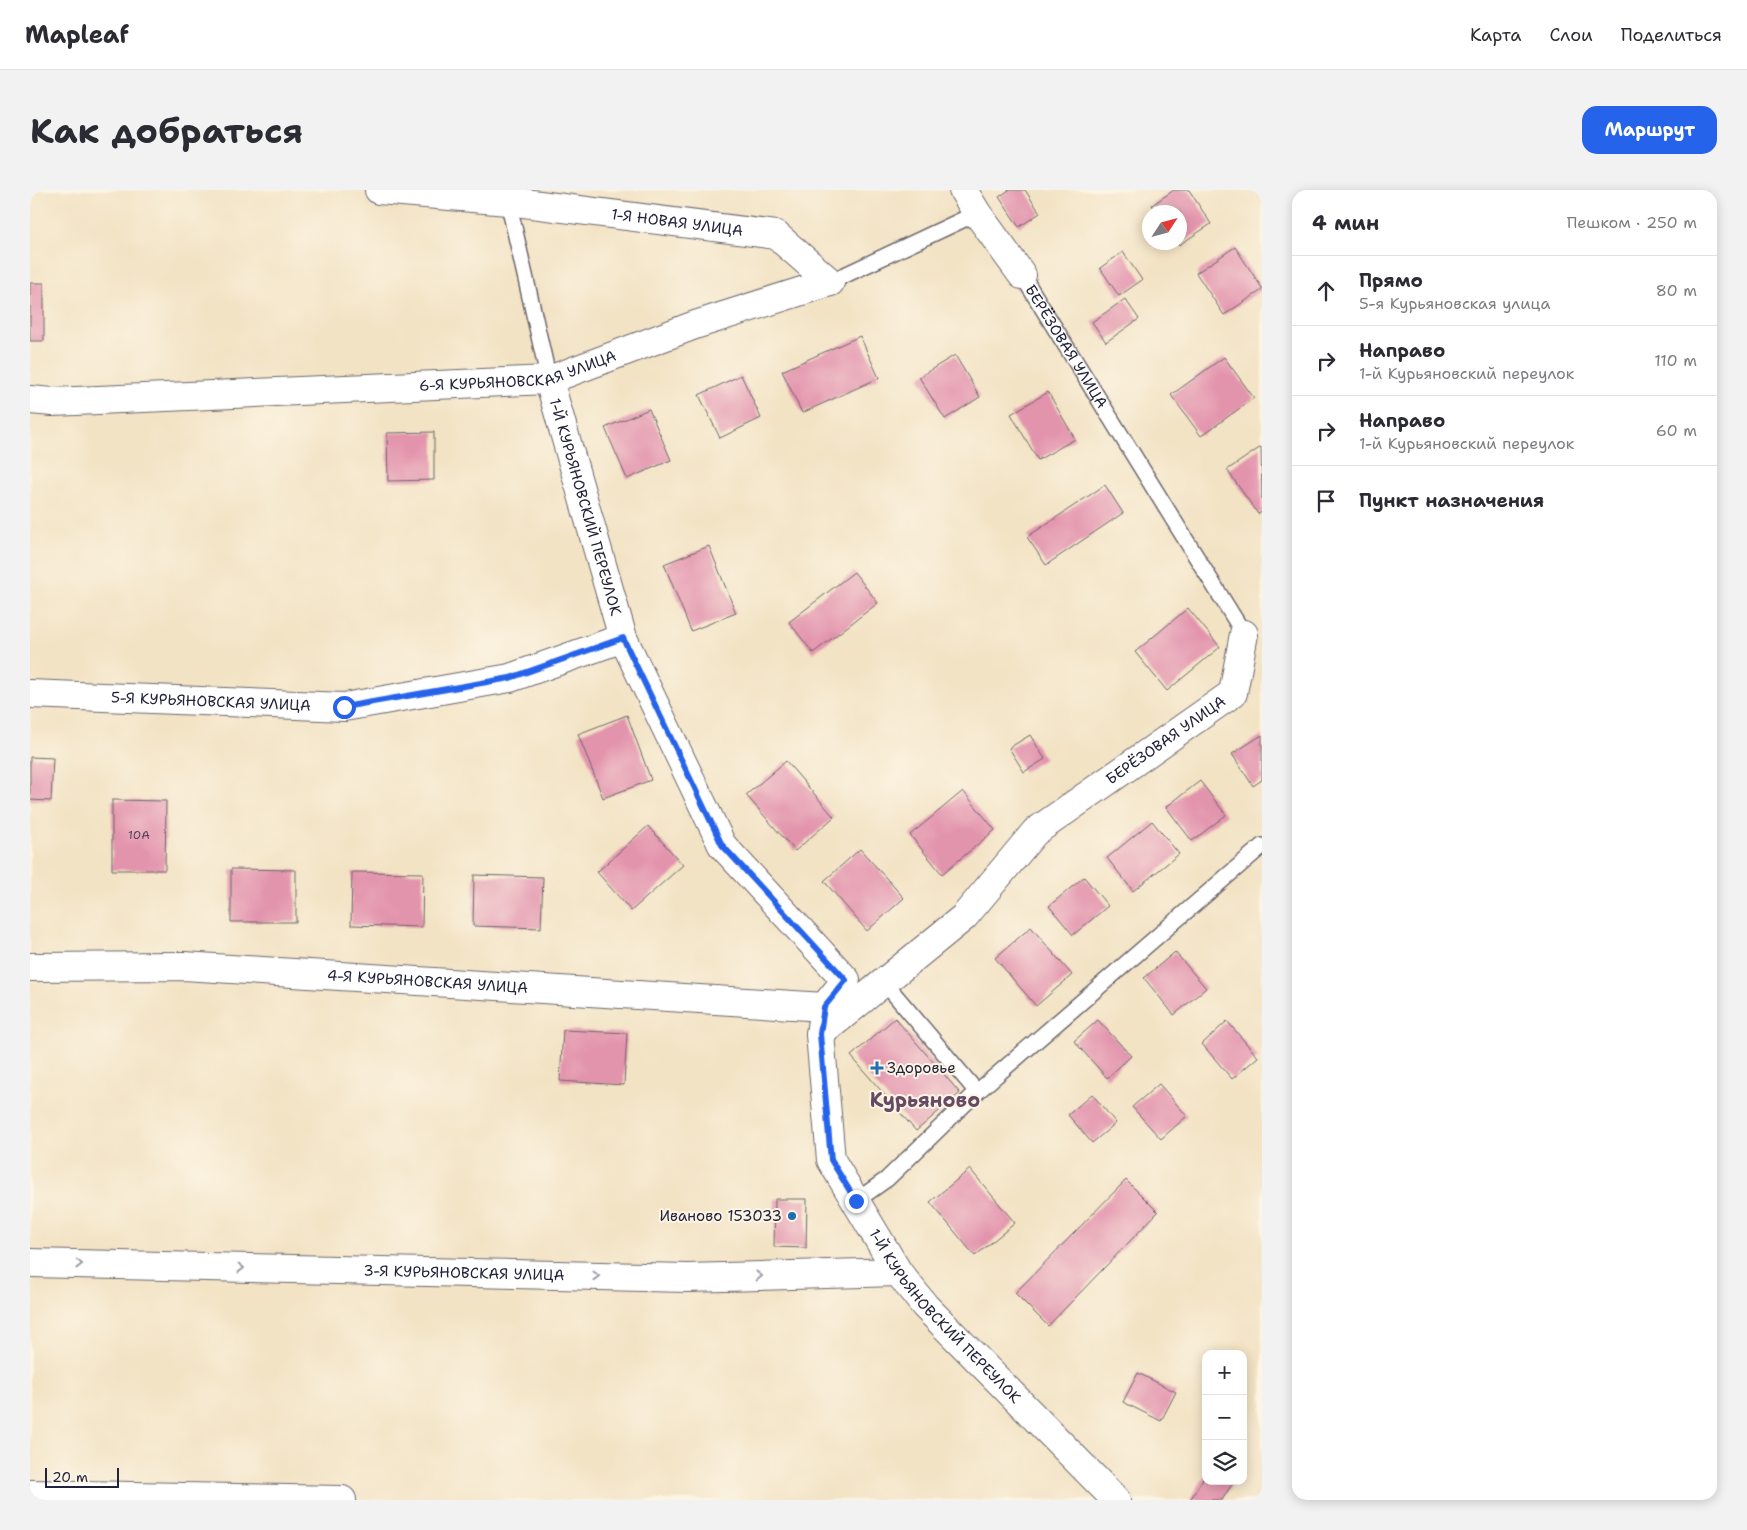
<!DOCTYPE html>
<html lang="ru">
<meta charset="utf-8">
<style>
body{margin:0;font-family:"Shantell Sans",sans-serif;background:#f2f2f3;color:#2b2b33}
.controls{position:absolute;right:15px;bottom:15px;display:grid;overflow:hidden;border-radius:10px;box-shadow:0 2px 12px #0003}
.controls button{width:45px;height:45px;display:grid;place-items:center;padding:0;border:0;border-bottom:1px solid #e1e1e2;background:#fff;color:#2b2b33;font:25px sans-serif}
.compass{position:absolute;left:1112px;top:15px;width:45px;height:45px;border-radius:50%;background:#fff;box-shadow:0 2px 12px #0003;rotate:54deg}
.scale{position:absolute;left:15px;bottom:12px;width:74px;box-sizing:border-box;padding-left:5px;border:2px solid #22223b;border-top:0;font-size:14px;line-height:18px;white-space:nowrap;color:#22223b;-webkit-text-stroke:4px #fcf5e5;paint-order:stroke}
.stop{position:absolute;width:15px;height:15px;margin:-11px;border:4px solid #2563eb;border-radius:50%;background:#fff}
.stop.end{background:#2563eb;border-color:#fff;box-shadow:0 1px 5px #0008}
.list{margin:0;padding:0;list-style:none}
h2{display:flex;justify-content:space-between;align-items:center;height:65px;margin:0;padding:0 20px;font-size:21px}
h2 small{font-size:16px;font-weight:400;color:#7c7c81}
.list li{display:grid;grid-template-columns:32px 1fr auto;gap:15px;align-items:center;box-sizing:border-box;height:70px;padding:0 20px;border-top:1px solid #e1e1e2}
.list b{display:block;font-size:19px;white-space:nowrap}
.list p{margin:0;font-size:16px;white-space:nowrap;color:#7c7c81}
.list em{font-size:16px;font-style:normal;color:#7c7c81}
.icon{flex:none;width:28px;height:28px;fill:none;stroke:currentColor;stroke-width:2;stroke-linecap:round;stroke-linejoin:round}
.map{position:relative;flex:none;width:1232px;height:1310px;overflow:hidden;border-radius:15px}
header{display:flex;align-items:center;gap:30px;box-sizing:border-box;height:70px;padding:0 25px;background:#fff;border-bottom:1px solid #e1e1e2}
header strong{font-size:24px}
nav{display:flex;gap:28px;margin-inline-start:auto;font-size:18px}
.intro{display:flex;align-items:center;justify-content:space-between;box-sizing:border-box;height:120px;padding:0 30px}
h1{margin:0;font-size:35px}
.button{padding:12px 22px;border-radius:15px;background:#2563eb;color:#fff;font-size:18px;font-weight:700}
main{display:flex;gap:30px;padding:0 30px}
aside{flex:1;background:#fff;border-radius:15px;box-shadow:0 2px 12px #0003}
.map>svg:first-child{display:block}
</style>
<header>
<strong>Mapleaf</strong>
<nav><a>Карта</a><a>Слои</a><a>Поделиться</a></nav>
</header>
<div class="intro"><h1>Как добраться</h1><a class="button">Маршрут</a></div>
<main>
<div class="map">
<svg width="1232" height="1310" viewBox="0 0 1232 1310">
<rect width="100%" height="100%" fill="#fcf5e5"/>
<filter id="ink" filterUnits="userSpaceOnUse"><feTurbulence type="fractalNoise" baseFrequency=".02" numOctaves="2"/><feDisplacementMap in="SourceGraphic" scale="10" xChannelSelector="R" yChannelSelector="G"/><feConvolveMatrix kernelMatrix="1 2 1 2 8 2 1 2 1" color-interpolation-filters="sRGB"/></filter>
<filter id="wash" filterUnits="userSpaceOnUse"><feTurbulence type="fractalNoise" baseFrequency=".0096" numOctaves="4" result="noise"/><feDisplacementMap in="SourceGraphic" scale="20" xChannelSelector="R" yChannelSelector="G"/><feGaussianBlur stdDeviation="1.12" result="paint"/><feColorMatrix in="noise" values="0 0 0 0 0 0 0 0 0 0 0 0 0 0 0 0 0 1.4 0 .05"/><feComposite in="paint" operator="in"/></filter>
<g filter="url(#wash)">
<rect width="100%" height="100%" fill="#f3e3c5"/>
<g id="blocks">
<path fill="#e394ad" d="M979 0H995L1010 23 989 37 969 7Z
M1144 0H1159L1181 34 1149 55 1147 52H1150V22H1127L1122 15Z
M1205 57 1232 98V100L1194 125 1166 83Z
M1093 62 1112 90 1089 106 1070 78Z
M0 93H14V151H0Z
M1095 109 1109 129 1076 152 1062 132Z
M830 146 849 188 772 223 752 181Z
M925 165 950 207 915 229 889 187Z
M1194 167 1224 208 1171 246 1141 205Z
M711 185 731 228 690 248 669 205Z
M1018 202 1045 249 1008 270 981 224Z
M619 219 641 270 597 289 575 238Z
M404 242V290L358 291 357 243Z
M1231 257 1232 322 1228 324 1197 280Z
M1075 295 1093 323 1016 375 997 347Z
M679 356 706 423 661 441 634 374Z
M824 382 848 413 783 463 759 432Z
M1158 418 1190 457 1137 501 1105 462Z
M597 525 621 590 573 608 548 544Z
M1000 545 1015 569 994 582 979 558Z
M1232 545V590L1223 596 1202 564Z
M0 567 23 568 21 611 0 610Z
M756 571 804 627 765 661 716 605Z
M1170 591 1196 625 1162 651 1136 617Z
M933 601 965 640 912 684 880 645Z
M82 610 136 611 135 680H82Z
M1122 631 1149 664 1103 701 1077 668Z
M618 636 653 675 601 721 567 682Z
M830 659 874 708 837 741 794 691Z
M201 679 266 680V732H201Z
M322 682 393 683 392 737 321 735Z
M444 685 513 687 511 738 443 736Z
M1054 687 1078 716 1043 745 1019 716Z
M1001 737 1042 785 1006 816 965 768Z
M1145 762 1176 798 1144 825 1114 788Z
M865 828 930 903 886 941 821 866Z
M1068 830 1101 866 1077 888 1044 851Z
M1197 831 1228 867 1202 889 1172 854Z
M533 840 597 843 594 895 530 891Z
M1129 894 1157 926 1131 949 1102 917Z
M1062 904 1086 933 1062 953 1038 925Z
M940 979 985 1033 945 1066 900 1012Z
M1096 990 1128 1022 1018 1136 985 1103Z
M745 1009H777L776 1058 744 1057Z
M1108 1183 1146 1202 1131 1231 1093 1212Z
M1176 1284V1291H1204L1192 1310H1160Z"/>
</g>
</g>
<g filter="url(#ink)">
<use href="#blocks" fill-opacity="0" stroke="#6b666b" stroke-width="1"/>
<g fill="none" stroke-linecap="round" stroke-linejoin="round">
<g stroke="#6b666b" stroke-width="18">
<g id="service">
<path d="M478 11 519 190"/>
<path id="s1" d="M992 85 1214 444"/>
<path d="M800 92 947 23"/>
<path d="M947 902 1232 656"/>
<path d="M826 1011 857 989 947 902 854 792"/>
</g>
</g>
<g stroke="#6b666b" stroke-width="30">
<g id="minor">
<path id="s2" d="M349 0 478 11 746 45 800 92"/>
<path d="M933 0 947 23 992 85"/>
<path id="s3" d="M519 190 593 448 692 655 816 790 794 817 790 844 801 970 868 1082 895 1116 1086 1310"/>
<path id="s4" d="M0 210 23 212 519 190 665 135 800 92"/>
<path id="s5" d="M0 504 314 517 480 488 593 448"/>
<path id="s6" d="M0 777 154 776 794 817"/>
<path id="s7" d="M790 844 934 727 1005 642 1203 503 1214 444"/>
<path id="s8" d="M0 1073 657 1088 868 1082"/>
<path d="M0 1304 312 1310"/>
</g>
</g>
<use href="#service" stroke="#fff" stroke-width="15"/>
<use href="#minor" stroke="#fff" stroke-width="28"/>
</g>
<defs><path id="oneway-chevron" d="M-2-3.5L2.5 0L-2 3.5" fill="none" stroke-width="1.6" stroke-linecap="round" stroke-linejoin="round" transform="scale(1.25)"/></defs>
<g stroke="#9c9ca7">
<use href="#oneway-chevron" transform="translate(49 1074) rotate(1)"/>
<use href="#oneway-chevron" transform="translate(211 1078) rotate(1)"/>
<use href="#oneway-chevron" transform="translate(566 1086) rotate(1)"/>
<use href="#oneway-chevron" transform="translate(729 1086) rotate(-1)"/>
</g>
</g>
<g fill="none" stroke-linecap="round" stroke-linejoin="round" filter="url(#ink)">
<path stroke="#2563eb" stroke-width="6" d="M314 517 480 488 593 448 692 655 816 790 794 817 790 844 801 970 826 1011"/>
</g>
<g fill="#1f6fb2" stroke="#fcf5e5" stroke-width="2">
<path d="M844.5 870.5h5v5h5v5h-5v5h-5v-5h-5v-5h5z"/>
<circle cx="762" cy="1026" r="5"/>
</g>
<g text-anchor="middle" stroke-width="4" stroke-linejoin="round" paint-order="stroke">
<g font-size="12" fill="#523e58">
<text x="109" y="649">10А</text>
</g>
<g font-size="15" fill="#22223b" stroke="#fcf5e5">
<text dy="5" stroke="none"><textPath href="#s2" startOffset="300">1-Я НОВАЯ УЛИЦА</textPath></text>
<text dy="5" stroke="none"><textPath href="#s1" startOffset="84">БЕРЁЗОВАЯ УЛИЦА</textPath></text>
<text dy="5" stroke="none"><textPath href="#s4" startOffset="490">6-Я КУРЬЯНОВСКАЯ УЛИЦА</textPath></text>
<text dy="5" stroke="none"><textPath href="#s3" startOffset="132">1-Й КУРЬЯНОВСКИЙ ПЕРЕУЛОК</textPath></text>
<text dy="5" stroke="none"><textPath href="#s5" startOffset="181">5-Я КУРЬЯНОВСКАЯ УЛИЦА</textPath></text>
<text dy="5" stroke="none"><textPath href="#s7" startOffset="456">БЕРЁЗОВАЯ УЛИЦА</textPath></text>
<text dy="5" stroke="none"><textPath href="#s6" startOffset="398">4-Я КУРЬЯНОВСКАЯ УЛИЦА</textPath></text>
<text dy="5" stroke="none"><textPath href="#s8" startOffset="434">3-Я КУРЬЯНОВСКАЯ УЛИЦА</textPath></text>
<text dy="5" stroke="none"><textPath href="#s3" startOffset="1064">1-Й КУРЬЯНОВСКИЙ ПЕРЕУЛОК</textPath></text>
</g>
<g font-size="15" fill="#22223b" stroke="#fcf5e5" text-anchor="start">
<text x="857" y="883">Здоровье</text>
<text x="752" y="1031" text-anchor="end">Иваново 153033</text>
</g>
<g font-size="20" font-weight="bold" fill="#664a63" stroke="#fcf5e5">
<text x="895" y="917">Курьяново</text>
</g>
</g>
</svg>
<div class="controls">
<button>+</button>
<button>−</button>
<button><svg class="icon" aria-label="layers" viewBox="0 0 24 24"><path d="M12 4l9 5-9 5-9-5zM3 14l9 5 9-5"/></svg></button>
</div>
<svg class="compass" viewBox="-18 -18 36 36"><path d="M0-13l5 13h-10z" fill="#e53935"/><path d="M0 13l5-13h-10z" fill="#7c7c81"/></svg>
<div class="scale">20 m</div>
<div class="stop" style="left:314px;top:517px"></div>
<div class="stop end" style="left:826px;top:1011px"></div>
</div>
<aside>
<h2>4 мин<small>Пешком · 250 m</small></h2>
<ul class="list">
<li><svg class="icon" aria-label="ahead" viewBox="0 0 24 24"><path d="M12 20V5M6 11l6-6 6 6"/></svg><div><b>Прямо</b><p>5-я Курьяновская улица</p></div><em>80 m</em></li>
<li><svg class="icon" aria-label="right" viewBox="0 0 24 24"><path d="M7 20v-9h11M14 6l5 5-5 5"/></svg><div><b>Направо</b><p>1-й Курьяновский переулок</p></div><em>110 m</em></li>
<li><svg class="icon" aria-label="right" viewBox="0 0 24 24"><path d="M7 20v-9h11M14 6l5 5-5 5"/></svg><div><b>Направо</b><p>1-й Курьяновский переулок</p></div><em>60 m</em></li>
<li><svg class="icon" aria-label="arrive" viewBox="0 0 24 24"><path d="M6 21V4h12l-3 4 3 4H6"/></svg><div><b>Пункт назначения</b></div></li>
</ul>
</aside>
</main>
